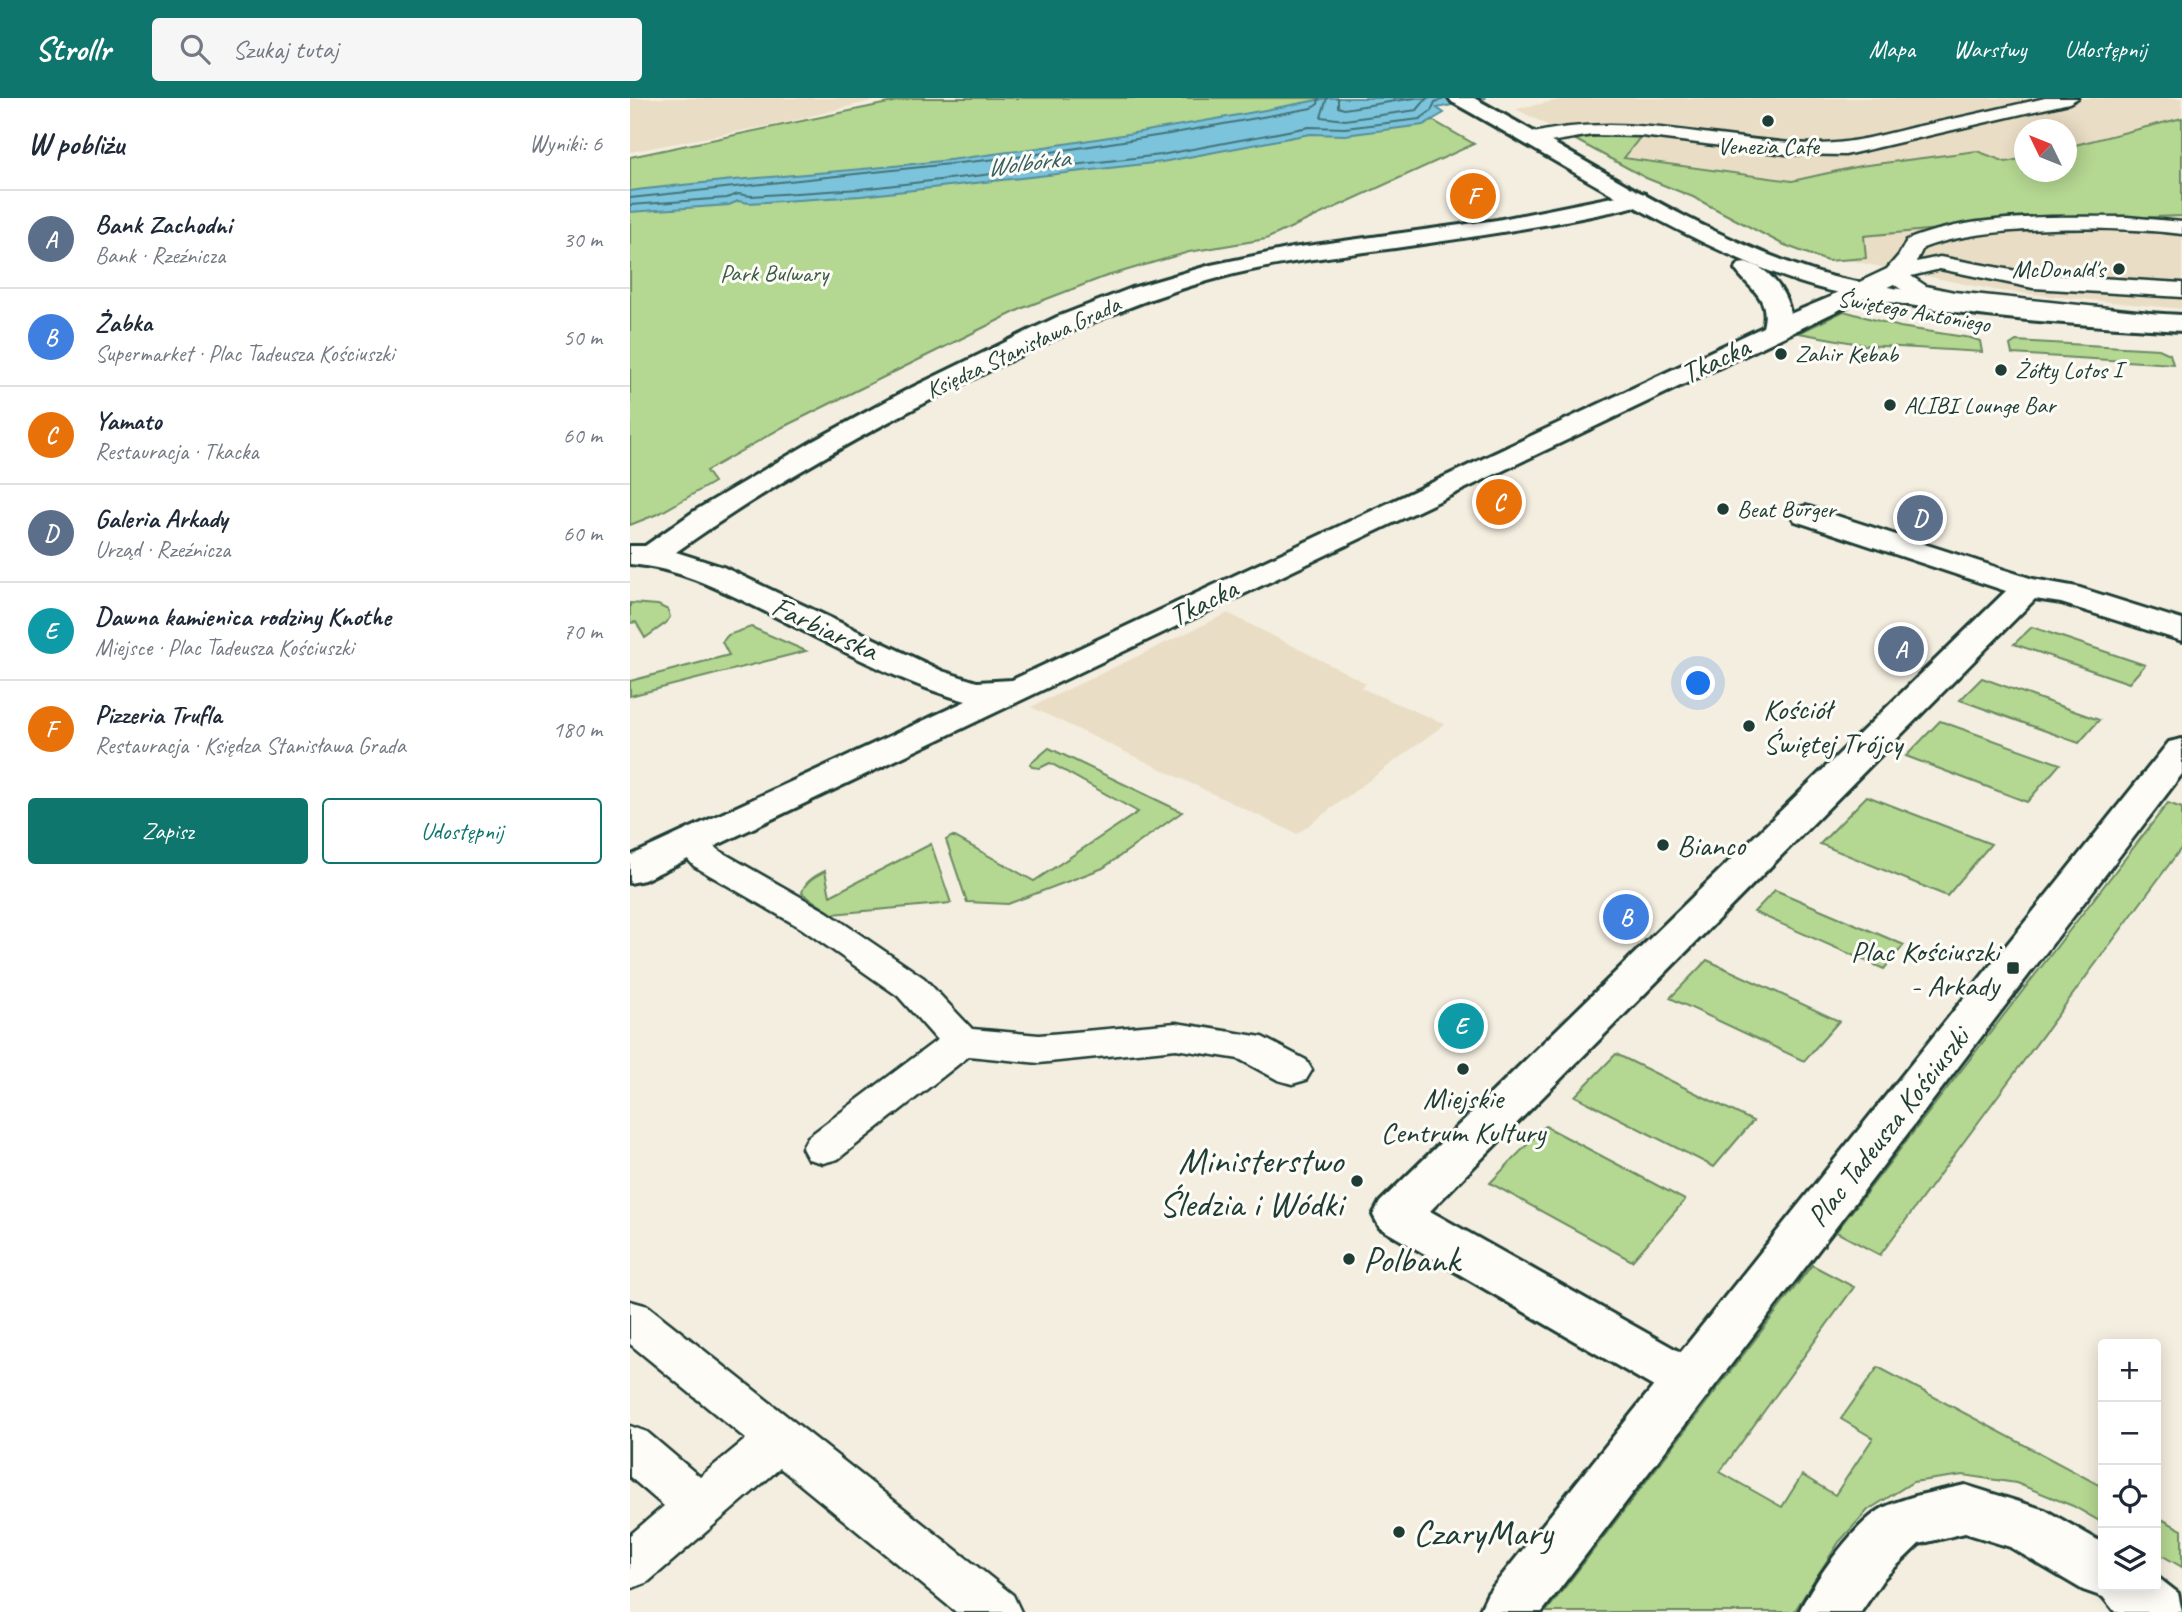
<!DOCTYPE html>
<html lang="pl">
<meta charset="utf-8">
<style>
body{margin:0;font-family:Caveat,sans-serif;background:#f6f6f7;color:#1f2937}
.controls{position:absolute;right:21px;bottom:21px;display:grid;overflow:hidden;border-radius:7px;box-shadow:0 4px 18px #0003}
.controls button{width:63px;height:63px;display:grid;place-items:center;padding:0;border:0;border-bottom:2px solid #e0e1e3;background:#fff;color:#1f2937;font:35px sans-serif}
.compass{position:absolute;left:1384px;top:21px;width:63px;height:63px;border-radius:50%;background:#fff;box-shadow:0 4px 18px #0003;rotate:313deg}
.you{position:absolute;left:1069px;top:586px;width:24px;height:24px;margin:-18px;border:5px solid #fff;border-radius:50%;background:#1a73e8;box-shadow:0 0 0 10px #1a73e833}
.badge{display:grid;place-items:center;width:46px;height:46px;border-radius:50%;background:#0f766e;color:#fff;font-size:23px;font-weight:700}
.pin{position:absolute;translate:-50% -50%;border:4px solid #fff;box-shadow:0 2px 7px #0006}
.list{margin:0;padding:0;list-style:none}
h2{display:flex;justify-content:space-between;align-items:center;height:91px;margin:0;padding:0 28px;font-size:30px}
h2 small{font-size:23px;font-weight:400;color:#747a83}
.list li{display:grid;grid-template-columns:46px 1fr auto;gap:21px;align-items:center;box-sizing:border-box;height:98px;padding:0 28px;border-top:2px solid #e0e1e3}
.list b{display:block;font-size:26px;white-space:nowrap}
.list p{margin:0;font-size:23px;white-space:nowrap;color:#747a83}
.list em{font-size:23px;font-style:normal;color:#747a83}
.actions{display:flex;gap:14px;padding:21px 28px}
.actions a{flex:1;padding:16px 0;border:2px solid #0f766e;border-radius:7px;text-align:center;font-size:24px;color:#0f766e}
.actions .main{background:#0f766e;color:#fff}
.icon{flex:none;width:38px;height:38px;fill:none;stroke:currentColor;stroke-width:2;stroke-linecap:round;stroke-linejoin:round}
.map{position:relative;flex:none;width:1552px;height:1514px;overflow:hidden}
header{display:flex;align-items:center;gap:42px;box-sizing:border-box;height:98px;padding:0 35px;background:#0f766e;color:#fff}
header strong{font-size:33px}
nav{display:flex;gap:38px;margin-inline-start:auto;font-size:24px}
.search{width:490px;height:63px;background:#f6f6f7;display:flex;align-items:center;gap:18px;box-sizing:border-box;padding:0 24px;border-radius:7px;color:#747a83;font-size:26px}
main{display:flex}
aside{flex:1;background:#fff}
.map>svg:first-child{display:block}
</style>
<header>
<strong>Strollr</strong>
<div class="search"><svg class="icon" aria-label="search" viewBox="0 0 24 24"><circle cx="10" cy="10" r="6"/><path d="M15 15l6 6"/></svg>Szukaj tutaj</div>
<nav><a>Mapa</a><a>Warstwy</a><a>Udostępnij</a></nav>
</header>
<main>
<aside>
<h2>W pobliżu<small>Wyniki: 6</small></h2>
<ul class="list">
<li><span class="badge" style="background:#5c6f8a">A</span><div><b>Bank Zachodni</b><p>Bank · Rzeźnicza</p></div><em>30 m</em></li>
<li><span class="badge" style="background:#3f7fe0">B</span><div><b>Żabka</b><p>Supermarket · Plac Tadeusza Kościuszki</p></div><em>50 m</em></li>
<li><span class="badge" style="background:#e8710a">C</span><div><b>Yamato</b><p>Restauracja · Tkacka</p></div><em>60 m</em></li>
<li><span class="badge" style="background:#5c6f8a">D</span><div><b>Galeria Arkady</b><p>Urząd · Rzeźnicza</p></div><em>60 m</em></li>
<li><span class="badge" style="background:#0f9aa8">E</span><div><b>Dawna kamienica rodziny Knothe</b><p>Miejsce · Plac Tadeusza Kościuszki</p></div><em>70 m</em></li>
<li><span class="badge" style="background:#e8710a">F</span><div><b>Pizzeria Trufla</b><p>Restauracja · Księdza Stanisława Grada</p></div><em>180 m</em></li>
</ul>
<div class="actions"><a class="main">Zapisz</a><a>Udostępnij</a></div>
</aside>
<div class="map">
<svg width="1552" height="1514" viewBox="0 0 1552 1514">
<rect width="100%" height="100%" fill="#f4eee0"/>
<filter id="ink" filterUnits="userSpaceOnUse"><feTurbulence type="fractalNoise" baseFrequency=".0143" numOctaves="2"/><feDisplacementMap in="SourceGraphic" scale="14" xChannelSelector="R" yChannelSelector="G"/><feConvolveMatrix kernelMatrix="1 2 1 2 8 2 1 2 1" color-interpolation-filters="sRGB"/></filter>
<g filter="url(#ink)">
<path fill="#eaddc5" d="M0 0H253L158 24 0 54Z
M939 0H1552V25L1437 53 1436 32H1394V63L1379 67 1345 53 1229 68 1161 82 995 59 944 41 886 11Z
M1552 119V211L1369 193 1217 162H1190L1152 147 1374 122Z
M598 515 736 585 731 590 815 626 667 736 401 609Z"/>
<path fill="#b4d791" stroke="#6a8a62" stroke-width="2" d="M282 0H763L844 46 636 141 559 154 474 179 393 210 153 329 76 373 84 384 30 415 0 427V59Z
M1552 20V118L1384 124 1234 138 1236 160 1197 163 1152 146 1063 99 1016 80 944 41 984 36 1011 38 994 60 1162 83 1230 68 1347 53 1376 64 1394 60V74H1436L1437 49Z
M1214 213 1270 229 1341 240 1350 243 1352 254 1235 247 1169 235Z
M1386 243 1529 251 1540 256 1543 266 1382 256 1380 247Z
M0 505 28 507 38 512 40 519 36 525 15 540 6 524 0 525Z
M121 529 176 553 0 598V583L99 557 92 544 98 537Z
M1402 529 1515 567 1499 585 1384 546Z
M1352 580 1469 622 1449 645 1330 602Z
M1310 623 1430 666 1397 704 1276 658Z
M419 650 552 714 473 770 378 806 337 804 316 742 323 738 404 783 508 714 420 665 410 670 402 669 400 666Z
M1237 698 1361 746 1317 798 1190 746Z
M1538 705 1552 710V749L1250 1157 1206 1134Z
M301 746 321 805 202 816 172 795C174 784 185 778 195 773L200 798Z
M1145 792 1274 847 1254 871 1124 814Z
M1077 862 1209 923 1174 963 1040 900Z
M986 956 1123 1023 1084 1069 945 998Z
M915 1028 1055 1102 1002 1163 860 1085Z
M1182 1167 1224 1189 1090 1374 1152 1409 1172 1377 1205 1397 1243 1340 1211 1321 1248 1269 1473 1389V1425L1443 1408 1386 1385 1333 1377 1283 1384 1238 1412 1209 1444 1164 1514H916Z
M1526 1418 1552 1432V1469L1526 1454Z"/>
<path fill="#7bc4dc" stroke="#568e99" stroke-width="2" d="M698 0H856L807 10 814 15 793 27 715 37 680 36 532 64 231 98 119 105 108 103 99 107 0 114V93C109 79 218 75 327 61 451 45 575 24 698 0Z"/>
<g fill="none" stroke-linecap="round" stroke-linejoin="round">
<path stroke="#447377" stroke-width="2" d="M697 0 691 19 715 22 787 12 797 0
M708 0V9L714 11 785 0
M0 100 395 58 539 36 682 10 688 6 689 0
M0 107 97 100 108 96 121 98 230 91 531 57 679 29 715 30 790 21 801 13 805 4 817 0"/>
<g stroke="#1f3d34" stroke-width="5">
<path id="lane" d="M1415 0H1448L1439 5 1215 57 1156 56 1011 38 962 37 902 47 893 41 895 37C999 11 1084 44 1186 46 1220 46 1252 37 1285 29 1329 20 1372 10 1415 0Z
M1497 119 1552 124V136C1486 128 1354 126 1293 150L1286 164 1310 159 1403 176 1552 185V199L1403 190 1310 171 1281 178 1296 188 1324 194 1516 214 1524 216 1527 221 1524 226 1516 228C1464 219 1295 217 1264 186L1218 207H1202L1199 202 1202 197 1257 171 1269 157 1277 142C1345 115 1425 119 1497 119Z
M60 734 72 737 88 752 197 814 294 880 342 931 409 937 546 925 632 939 676 962 682 972 676 982 662 986 648 982 609 961 546 951 409 965 339 958 208 1061 193 1065 178 1061 172 1050 178 1039 307 942 268 898 171 830 64 768 43 745 48 737Z
M0 1203 18 1208 383 1497 391 1514H326L150 1370 18 1484 0 1491V1437L34 1408 0 1379V1328L17 1334 70 1379 116 1341 0 1246Z"/>
</g>
<g stroke="#1f3d34" stroke-width="6">
<path id="street" d="M1007 94 1015 96 1018 101 1015 106C933 126 848 138 765 150 707 158 648 164 592 179 501 203 422 241 338 283 237 333 137 389 46 454L93 469 312 573 347 584 382 582 1133 229C1141 199 1120 192 1105 171L1109 166C1133 160 1158 194 1160 216L1210 195 1219 197 1222 202 1219 207 1153 239 14 782 0 785V758L336 603C263 583 194 542 126 509 85 489 46 470 0 466V448H15L66 412 183 343 275 293 427 219 502 190 581 167 662 150 867 122Z
M1176 408 1403 481 1447 489 1552 522V543L1431 505 1405 501 800 1113 1077 1269 1085 1284 1077 1299 1059 1305 1041 1299 750 1130 743 1117 750 1104 1376 493 1165 423 1161 417 1165 411Z"/>
</g>
<g stroke="#1f3d34" stroke-width="6">
<path id="secondary" d="M819 0H844C956 61 1066 136 1189 175 1219 184 1251 188 1283 193 1372 208 1462 212 1552 217V233C1459 227 1365 222 1273 206 1238 201 1203 195 1169 184 1046 142 936 67 822 4Z
M1552 641V676L912 1514H849L858 1495 1539 644Z
M1335 1387 1415 1412 1473 1445V1488H1526V1478L1548 1495 1552 1514H1485L1473 1499 1453 1492 1380 1449 1335 1435 1289 1446 1254 1480 1231 1514H1169C1183 1484 1227 1421 1257 1408 1281 1397 1309 1393 1335 1387Z"/>
</g>
<use href="#lane" fill="#fdfcf7" fill-rule="evenodd"/>
<use href="#street" fill="#fdfcf7" fill-rule="evenodd"/>
<use href="#secondary" fill="#fdfcf7" fill-rule="evenodd"/>
</g>
</g>
<g fill="#1f3d34" stroke="#fdfcf7" stroke-width="2.5">
<circle cx="1138" cy="23" r="7"/>
<circle cx="1489" cy="171" r="7"/>
<circle cx="1151" cy="256" r="7"/>
<circle cx="1371" cy="272" r="7"/>
<circle cx="1260" cy="307" r="7"/>
<circle cx="1093" cy="411" r="7"/>
<circle cx="1119" cy="628" r="7"/>
<circle cx="1033" cy="747" r="7"/>
<rect x="1376" y="863" width="14" height="14" rx="3.5"/>
<circle cx="833" cy="971" r="7"/>
<circle cx="727" cy="1083" r="7"/>
<circle cx="719" cy="1161" r="7"/>
<circle cx="769" cy="1434" r="7"/>
</g>
<g text-anchor="middle" stroke-width="6" stroke-linejoin="round" paint-order="stroke">
<g font-size="24" fill="#1f3d34" stroke="#fdfcf7" text-anchor="start">
<text x="1138" y="56" text-anchor="middle">Venezia Cafe</text>
<text x="1475" y="179" text-anchor="end">McDonald's</text>
<text x="1165" y="264">Zahir Kebab</text>
<text x="1385" y="280">Żółty Lotos I</text>
<text x="1274" y="315">ALIBI Lounge Bar</text>
<text x="1107" y="419">Beat Burger</text>
</g>
<g font-size="24" fill="#3d5c47" stroke="#fdfcf7">
<text x="144" y="183">Park Bulwary</text>
</g>
<g font-size="24" fill="#1f3d34" stroke="#fdfcf7">
<text transform="translate(1284 213) rotate(10)" y="8">Świętego Antoniego</text>
<text transform="translate(393 249) rotate(-25)" y="8">Księdza Stanisława Grada</text>
</g>
<g font-size="26" font-style="italic" fill="#365f5e" stroke="#fdfcf7">
<text transform="translate(398 64) rotate(-7)" y="9">Wolbórka</text>
</g>
<g font-size="30" fill="#1f3d34" stroke="#fdfcf7">
<text transform="translate(1085 262) rotate(-25)" y="10">Tkacka</text>
<text transform="translate(573 504) rotate(-26)" y="10">Tkacka</text>
<text transform="translate(195 530) rotate(25)" y="10">Farbiarska</text>
<text transform="translate(1258 1029) rotate(-52)" y="10">Plac Tadeusza Kościuszki</text>
</g>
<g font-size="30" fill="#1f3d34" stroke="#fdfcf7" text-anchor="start">
<text x="1133" y="621">Kościół<tspan x="1133" dy="34">Świętej Trójcy</tspan></text>
<text x="1047" y="757">Bianco</text>
<text x="1369" y="863" text-anchor="end">Plac Kościuszki<tspan x="1369" dy="34">- Arkady</tspan></text>
<text x="833" y="1010" text-anchor="middle">Miejskie<tspan x="833" dy="34">Centrum Kultury</tspan></text>
</g>
<g font-size="37" fill="#1f3d34" stroke="#fdfcf7" text-anchor="start">
<text x="713" y="1075" text-anchor="end">Ministerstwo<tspan x="713" dy="43">Śledzia i Wódki</tspan></text>
<text x="733" y="1174">Polbank</text>
<text x="783" y="1447">CzaryMary</text>
</g>
</g>
</svg>
<div class="controls">
<button>+</button>
<button>−</button>
<button><svg class="icon" aria-label="locate" viewBox="0 0 24 24"><circle cx="12" cy="12" r="6"/><path d="M12 2v4M12 18v4M2 12h4M18 12h4"/></svg></button>
<button><svg class="icon" aria-label="layers" viewBox="0 0 24 24"><path d="M12 4l9 5-9 5-9-5zM3 14l9 5 9-5"/></svg></button>
</div>
<svg class="compass" viewBox="-18 -18 36 36"><path d="M0-13l5 13h-10z" fill="#e53935"/><path d="M0 13l5-13h-10z" fill="#747a83"/></svg>
<div class="you"></div>
<div class="pin badge" style="left:1271px;top:551px;background:#5c6f8a">A</div>
<div class="pin badge" style="left:996px;top:819px;background:#3f7fe0">B</div>
<div class="pin badge" style="left:869px;top:404px;background:#e8710a">C</div>
<div class="pin badge" style="left:1290px;top:420px;background:#5c6f8a">D</div>
<div class="pin badge" style="left:831px;top:928px;background:#0f9aa8">E</div>
<div class="pin badge" style="left:843px;top:98px;background:#e8710a">F</div>
</div>
</main>
